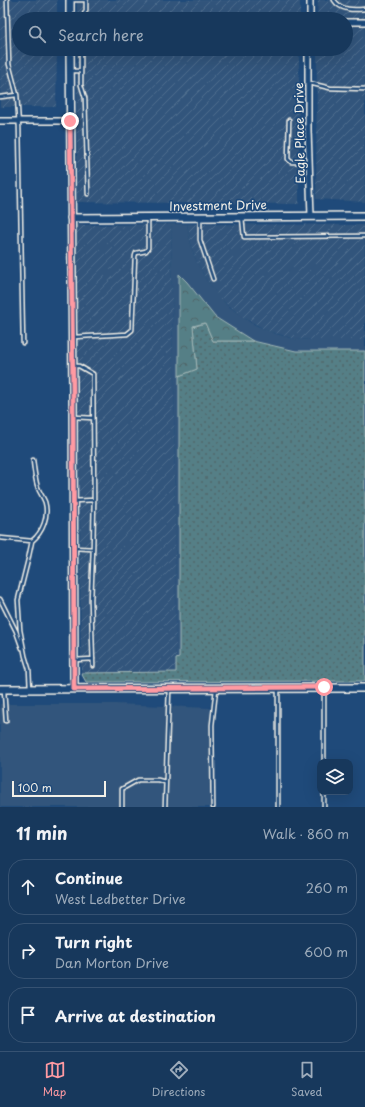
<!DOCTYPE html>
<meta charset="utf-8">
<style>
body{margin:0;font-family:"Playpen Sans",sans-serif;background:#244365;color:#f1f3f6}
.controls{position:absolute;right:12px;bottom:12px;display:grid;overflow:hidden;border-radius:8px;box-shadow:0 4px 16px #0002}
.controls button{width:36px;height:36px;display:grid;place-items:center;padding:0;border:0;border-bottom:1px solid #365272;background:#17385c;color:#f1f3f6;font:20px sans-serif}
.scale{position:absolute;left:12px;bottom:10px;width:94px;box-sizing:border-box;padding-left:4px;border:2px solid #f4f1e8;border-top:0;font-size:11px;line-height:14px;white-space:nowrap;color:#f4f1e8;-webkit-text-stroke:3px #1f4a7a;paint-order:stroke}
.stop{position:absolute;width:12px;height:12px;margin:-9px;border:3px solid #ff9aa2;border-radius:50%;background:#fff}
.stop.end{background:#ff9aa2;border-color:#fff;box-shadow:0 1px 4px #0008}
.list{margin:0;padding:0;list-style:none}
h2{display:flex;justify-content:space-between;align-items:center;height:52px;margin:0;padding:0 16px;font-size:17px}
h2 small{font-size:13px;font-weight:400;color:#9eacbb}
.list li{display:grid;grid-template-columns:26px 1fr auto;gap:12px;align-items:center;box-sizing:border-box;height:56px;margin:0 8px 8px;padding:0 8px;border:1px solid #365272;border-radius:16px}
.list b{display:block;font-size:15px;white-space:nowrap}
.list p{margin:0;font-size:13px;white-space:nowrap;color:#9eacbb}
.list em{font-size:13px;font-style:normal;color:#9eacbb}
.icon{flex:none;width:22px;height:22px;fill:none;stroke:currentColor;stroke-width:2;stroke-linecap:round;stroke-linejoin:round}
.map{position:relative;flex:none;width:365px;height:807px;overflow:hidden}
.search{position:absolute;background:#17385c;box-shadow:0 4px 16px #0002;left:12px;right:12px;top:12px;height:44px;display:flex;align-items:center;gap:10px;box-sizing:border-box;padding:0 14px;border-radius:22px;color:#9eacbb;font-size:15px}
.sheet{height:244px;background:#17385c}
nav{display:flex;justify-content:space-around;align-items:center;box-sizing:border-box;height:56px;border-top:1px solid #365272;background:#17385c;font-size:11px;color:#9eacbb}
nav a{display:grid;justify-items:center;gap:2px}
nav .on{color:#ff9aa2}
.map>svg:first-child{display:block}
</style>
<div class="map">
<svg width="365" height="807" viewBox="0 0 365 807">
<defs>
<pattern id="industrial-furrows" width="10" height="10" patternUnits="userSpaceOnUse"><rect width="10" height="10" fill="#31557b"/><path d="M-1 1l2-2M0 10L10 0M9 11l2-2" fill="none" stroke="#4f6e8e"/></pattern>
<pattern id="grass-dots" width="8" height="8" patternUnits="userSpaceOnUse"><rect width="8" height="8" fill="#557f86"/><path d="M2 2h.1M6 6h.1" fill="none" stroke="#506669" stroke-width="1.8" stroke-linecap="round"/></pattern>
<pattern id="forest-crowns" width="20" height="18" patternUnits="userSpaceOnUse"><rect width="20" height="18" fill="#557f86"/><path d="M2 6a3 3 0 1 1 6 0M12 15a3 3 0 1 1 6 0" fill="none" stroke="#506669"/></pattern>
</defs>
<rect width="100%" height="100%" fill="#1f4a7a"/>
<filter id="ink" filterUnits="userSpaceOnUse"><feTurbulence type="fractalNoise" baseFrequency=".025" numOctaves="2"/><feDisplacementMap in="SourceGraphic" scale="8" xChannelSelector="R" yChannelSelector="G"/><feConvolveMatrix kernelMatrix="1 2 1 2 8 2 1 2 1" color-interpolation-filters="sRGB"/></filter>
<g filter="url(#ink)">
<path fill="#31557b" d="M171 224H187L192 249 196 260 207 281 227 305 251 323 276 334 295 339 314 340H365V351H296L253 341 215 317 187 282 179 275V659H176L174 367 173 365Z
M0 704H116L210 708V807H0Z"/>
<path fill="url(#industrial-furrows)" d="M0 0H57V19H19V49H57L56 107H0Z
M77 0H300V19H77Z
M318 0H365V202L316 199 317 49H346V19H317Z
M77 49H299V204L77 202Z
M171 224 173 365 174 367 176 672 81 673 76 225Z
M187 224 365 225V340H314L295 339 268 331 242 317 220 298 207 281 196 260 192 249Z"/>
<path fill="url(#grass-dots)" stroke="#a4b8b7" d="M205 323 213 341H253L296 351H365V681L86 682 81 673 176 672V659L179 658V376L197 369 193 327Z"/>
<path fill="url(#forest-crowns)" stroke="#a4b8b7" d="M179 274 187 282 215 317 253 341H213L205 323 193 326 197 369 179 376Z"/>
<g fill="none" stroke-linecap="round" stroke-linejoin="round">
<g stroke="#f4f1e8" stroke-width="5.5">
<path id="lane" d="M7 0 9 64 17 95 19 127 23 343
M70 0H86
M334 0C341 11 354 10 365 9
M82 19 86 10V0
M81 49V85L85 98 88 194
M72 71H81
M309 83 330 88 365 89
M0 97 17 95
M289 120 288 159 291 162H309
M242 217 244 237 365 236
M200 218V240L213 279
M74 337 127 334 132 330 135 256 136 253 146 251 148 248V218
M74 417 93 418
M74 501 94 500 93 374 79 366H74
M0 538 32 541C43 532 49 516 45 502 43 497 40 493 38 488 35 479 34 469 33 460
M74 548 93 549 94 500
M0 599 16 631 22 648
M25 656 20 630 18 600 28 560 32 541
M25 656 29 669 30 689
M74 660 93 659
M93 666 91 600 93 549
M4 690 6 721
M324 690V762
M324 792V807
M122 807V789L138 780H158L165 782
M165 807 169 689
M213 807 212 725 216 689
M278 807V690"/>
</g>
<g stroke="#f4f1e8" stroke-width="8">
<path id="street" d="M310 0V19
M346 22H365
M308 49V130L311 216
M0 121H70"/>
</g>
<g stroke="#f4f1e8" stroke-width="10">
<path id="secondary" d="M70 0V19
M70 49 73 392 74 689
M71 218 365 216
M0 689 365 688"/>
</g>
<use href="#lane" stroke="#1f4a7a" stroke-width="2.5"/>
<use href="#street" stroke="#1f4a7a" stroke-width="5"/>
<use href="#secondary" stroke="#1f4a7a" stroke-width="7"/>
</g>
</g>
<g fill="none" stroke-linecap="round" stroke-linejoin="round" filter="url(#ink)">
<path stroke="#ff9aa2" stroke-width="5" d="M70 121 73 392 74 689 324 687"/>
</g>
<g text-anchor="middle" stroke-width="3.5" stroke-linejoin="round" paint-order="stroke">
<g font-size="12" fill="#f4f1e8" stroke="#1f4a7a">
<text transform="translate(300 133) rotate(-91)" y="4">Eagle Place Drive</text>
<text transform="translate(218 206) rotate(-1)" y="4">Investment Drive</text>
</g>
</g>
</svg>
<div class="controls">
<button><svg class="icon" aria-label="layers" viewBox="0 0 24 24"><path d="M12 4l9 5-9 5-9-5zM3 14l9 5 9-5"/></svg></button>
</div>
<div class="scale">100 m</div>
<div class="stop" style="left:324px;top:687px"></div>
<div class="stop end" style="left:70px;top:121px"></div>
<div class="search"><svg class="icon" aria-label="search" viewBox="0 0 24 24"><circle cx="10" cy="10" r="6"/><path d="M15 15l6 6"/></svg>Search here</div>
</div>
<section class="sheet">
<h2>11 min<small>Walk · 860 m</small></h2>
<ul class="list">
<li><svg class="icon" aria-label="ahead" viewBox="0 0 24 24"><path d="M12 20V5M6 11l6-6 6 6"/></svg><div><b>Continue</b><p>West Ledbetter Drive</p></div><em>260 m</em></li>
<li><svg class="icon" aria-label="right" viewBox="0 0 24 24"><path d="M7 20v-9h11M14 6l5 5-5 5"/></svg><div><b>Turn right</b><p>Dan Morton Drive</p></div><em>600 m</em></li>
<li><svg class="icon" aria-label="arrive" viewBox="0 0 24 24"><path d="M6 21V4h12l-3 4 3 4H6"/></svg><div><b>Arrive at destination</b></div></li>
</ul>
</section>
<nav>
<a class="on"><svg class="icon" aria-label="map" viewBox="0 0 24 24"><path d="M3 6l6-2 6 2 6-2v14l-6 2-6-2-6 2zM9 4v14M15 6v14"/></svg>Map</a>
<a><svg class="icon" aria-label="directions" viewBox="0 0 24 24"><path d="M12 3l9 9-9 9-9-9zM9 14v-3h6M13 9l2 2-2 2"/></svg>Directions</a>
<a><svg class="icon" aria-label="saved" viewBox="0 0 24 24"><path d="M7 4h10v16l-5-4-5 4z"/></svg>Saved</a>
</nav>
